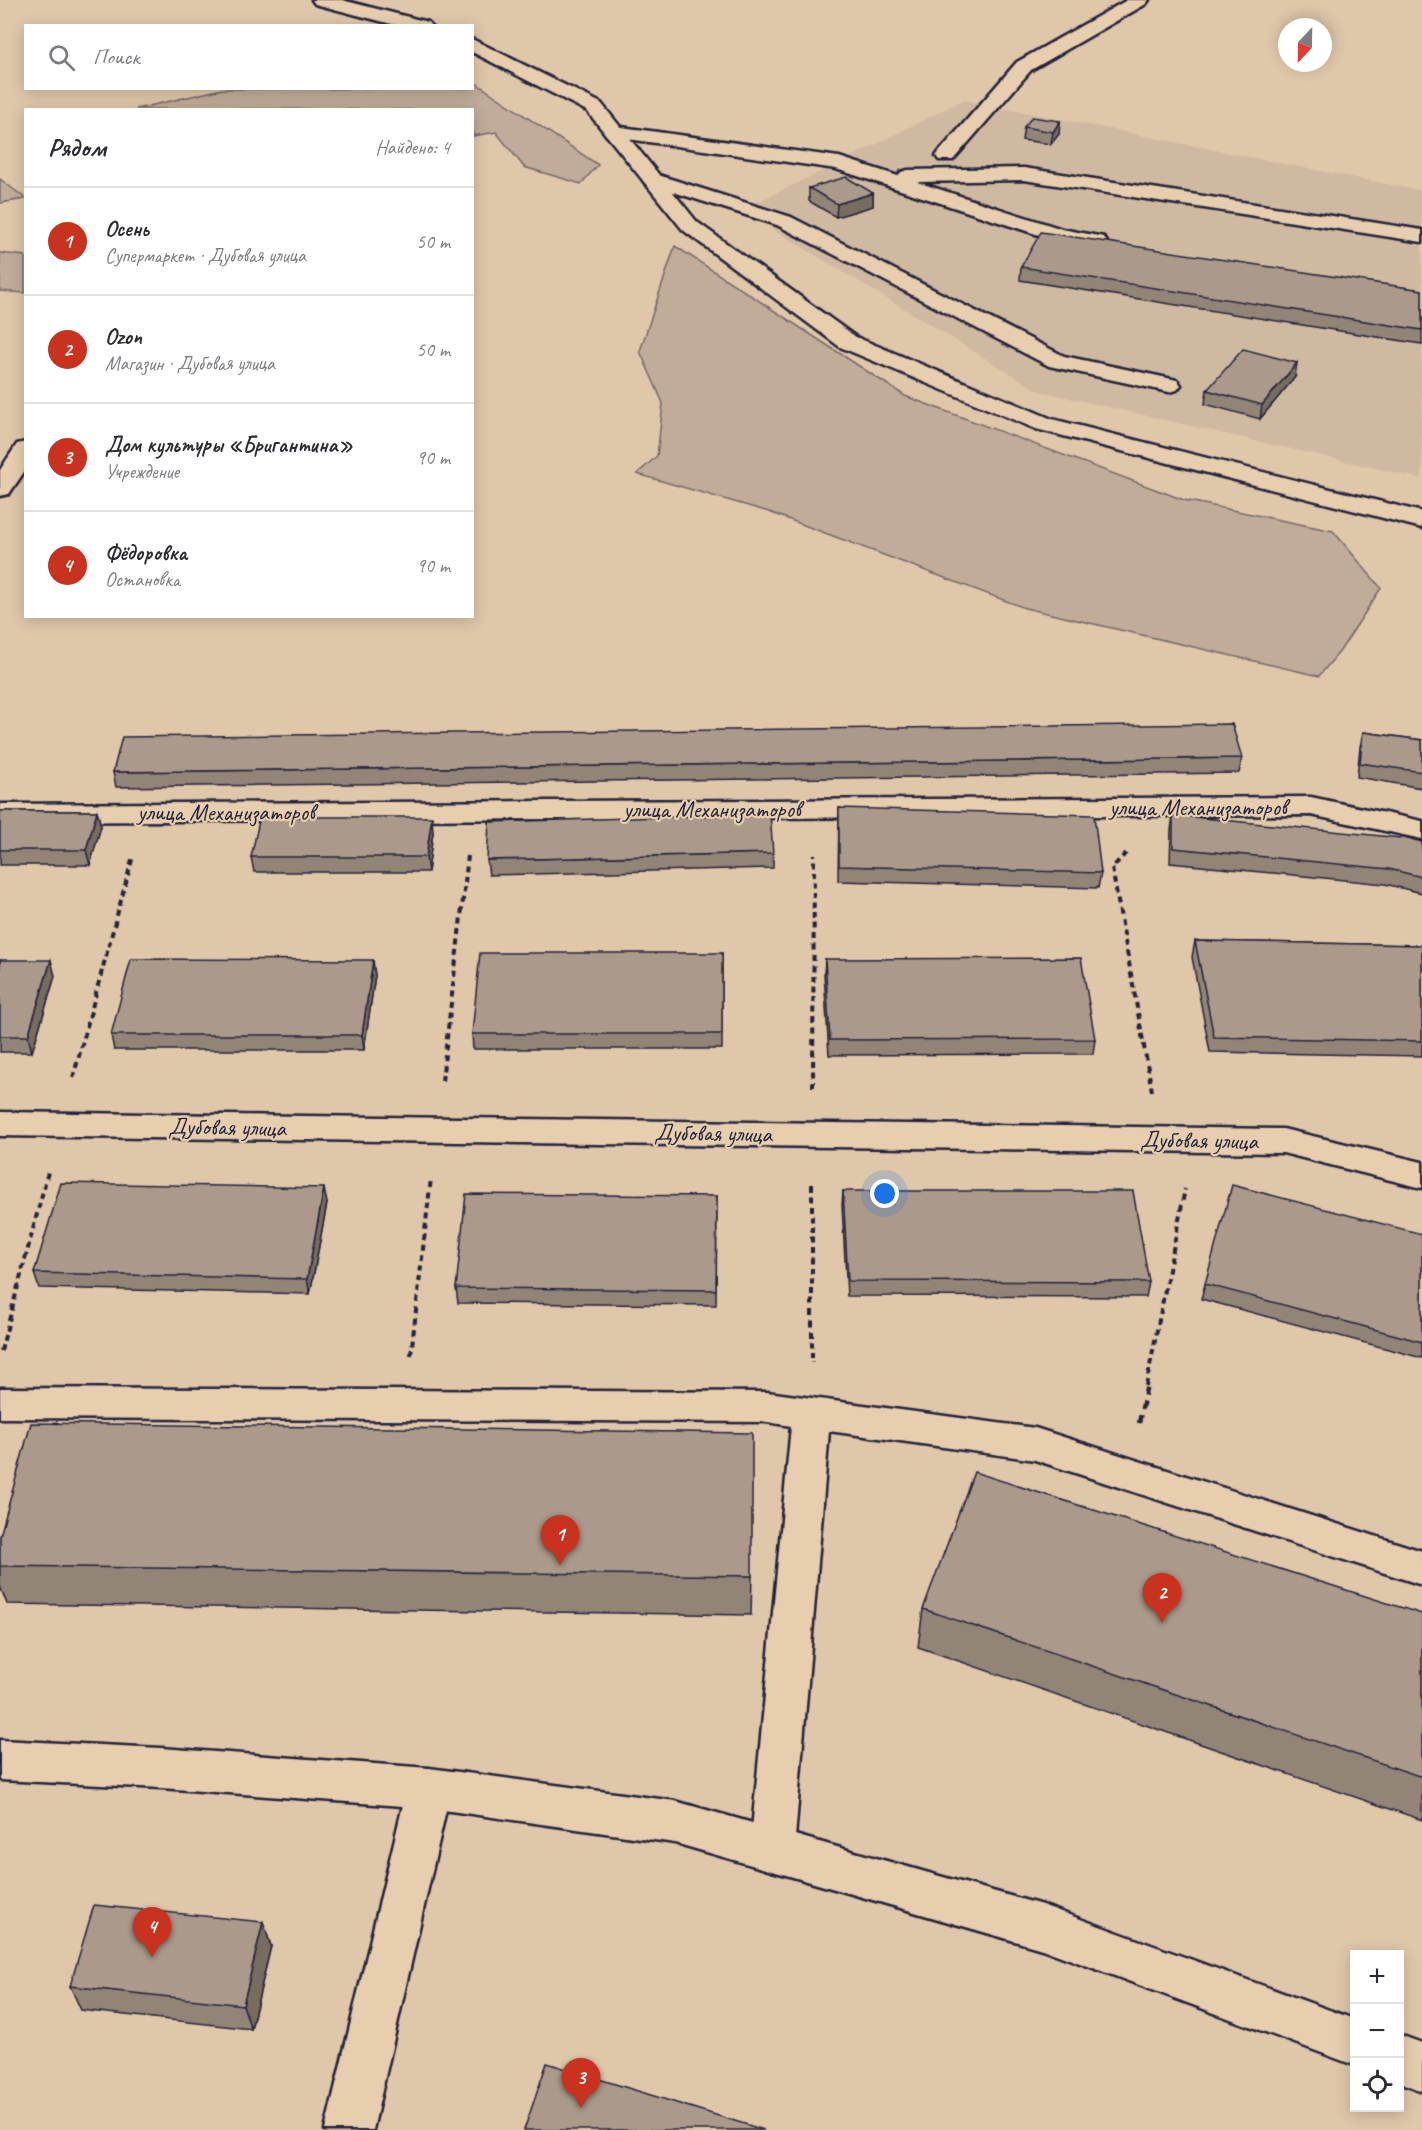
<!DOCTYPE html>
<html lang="ru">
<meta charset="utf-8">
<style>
body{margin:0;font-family:Caveat,sans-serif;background:#f7f7f7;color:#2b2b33}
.controls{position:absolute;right:18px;bottom:18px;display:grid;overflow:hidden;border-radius:0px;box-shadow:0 3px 15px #0003}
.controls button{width:54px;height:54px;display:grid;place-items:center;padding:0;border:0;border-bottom:2px solid #e1e1e2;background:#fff;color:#2b2b33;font:30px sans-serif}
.compass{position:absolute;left:1278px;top:18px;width:54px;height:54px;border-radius:50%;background:#fff;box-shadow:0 3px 15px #0003;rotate:202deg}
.you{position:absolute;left:885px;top:1194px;width:21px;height:21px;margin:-15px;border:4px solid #fff;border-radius:50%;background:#1a73e8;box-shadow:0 0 0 9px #1a73e833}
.badge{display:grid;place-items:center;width:39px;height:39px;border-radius:50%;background:#c8321e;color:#fff;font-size:20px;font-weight:700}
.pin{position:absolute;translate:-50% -50px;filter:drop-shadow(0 2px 3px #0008)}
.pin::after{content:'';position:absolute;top:32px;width:21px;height:18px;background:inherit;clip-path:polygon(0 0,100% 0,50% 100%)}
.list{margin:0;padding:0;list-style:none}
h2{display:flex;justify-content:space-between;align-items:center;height:78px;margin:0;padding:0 24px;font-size:26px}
h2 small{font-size:20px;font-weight:400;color:#7c7c81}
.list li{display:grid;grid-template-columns:39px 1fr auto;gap:18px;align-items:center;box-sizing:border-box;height:108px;padding:0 24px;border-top:2px solid #e1e1e2}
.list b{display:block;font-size:22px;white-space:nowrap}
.list p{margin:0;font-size:20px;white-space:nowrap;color:#7c7c81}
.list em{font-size:20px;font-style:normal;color:#7c7c81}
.icon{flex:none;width:33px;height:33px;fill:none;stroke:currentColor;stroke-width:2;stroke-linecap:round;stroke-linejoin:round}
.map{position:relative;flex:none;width:1422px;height:2130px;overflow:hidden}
.search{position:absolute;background:#fff;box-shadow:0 3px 15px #0003;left:24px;top:24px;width:450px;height:66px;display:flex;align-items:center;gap:15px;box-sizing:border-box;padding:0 21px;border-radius:0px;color:#7c7c81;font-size:22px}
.panel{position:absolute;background:#fff;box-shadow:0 3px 15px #0003;left:24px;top:108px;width:450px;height:510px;border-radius:0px}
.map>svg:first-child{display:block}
</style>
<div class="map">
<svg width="1422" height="2130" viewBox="0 0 1422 2130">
<rect width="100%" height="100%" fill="#dfc7aa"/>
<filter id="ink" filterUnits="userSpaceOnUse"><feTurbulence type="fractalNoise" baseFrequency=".0167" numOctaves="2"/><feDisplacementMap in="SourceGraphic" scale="12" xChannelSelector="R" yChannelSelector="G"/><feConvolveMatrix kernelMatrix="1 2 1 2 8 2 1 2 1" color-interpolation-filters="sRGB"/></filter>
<g filter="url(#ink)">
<path fill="#cfbaa1" d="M963 100 1422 191V479L1039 391 741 210 839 163Z"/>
<path fill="#c0ac98" stroke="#71676a" stroke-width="1.5" d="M473 81 598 165 581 184 524 167 496 132 473 136 472 110 136 109 222 89 472 88Z
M0 179 25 198V199L0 203Z
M675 246 905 396 1184 500 1333 531 1381 588 1340 651 1319 676 1025 608 769 512 637 474 657 456 663 403 640 351Z
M0 253 25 256V293L0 291Z"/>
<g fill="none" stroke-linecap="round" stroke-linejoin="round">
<g stroke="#22223b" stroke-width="5">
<path id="lane" d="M1127 0H1149L1146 4 1031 70 953 160H939L936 156 939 152 1017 62Z
M614 126 839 157 898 176 901 172 908 170 1024 168 1422 230V242L1024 180 917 182 1062 229 1104 237 1107 242 1104 247 1096 248 1051 239 836 169 607 136 604 132 607 128Z
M652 173 791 217 1064 356 1177 380 1181 385 1177 390 1169 392 1049 366 777 225 645 183 642 179 645 175Z
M26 442V469L9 494 0 496V470L17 444Z
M0 1388 767 1392 1035 1428 1422 1551V1585L1035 1460 829 1431 794 1850 788 1865 772 1871 756 1865 750 1850 791 1426 767 1422 0 1418Z
M429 1768 444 1774 451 1788 373 2130H325L407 1788 414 1774Z"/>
</g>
<g stroke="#22223b" stroke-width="5">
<path id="street" d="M1311 797 1422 821V839L1311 815 0 822V804Z
M0 1112 1283 1129 1422 1162V1188L1283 1153 0 1136Z
M0 1740 161 1748 429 1768 675 1801 1042 1905 1354 2019V2065L1042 1949 675 1843 429 1808 161 1788 0 1780Z
M1400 2035 1422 2043V2091L1400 2082Z"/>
</g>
<g stroke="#22223b" stroke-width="5">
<path id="secondary" d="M312 0H342L428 22 431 26H399L315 4Z
M472 39 601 103 697 222 856 337 1052 419 1422 512V528L1036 429 840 347 683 230 587 111 472 52Z"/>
</g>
<path stroke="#22223b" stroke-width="4" stroke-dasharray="6 4.5" stroke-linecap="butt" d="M1126 853 1112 868 1152 1091
M73 1078 133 856
M442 1081 468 856
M813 1087 814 854
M812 1184V1363
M1 1351 48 1172
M411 1355 431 1178
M1146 1386 1185 1189"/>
<path stroke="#22223b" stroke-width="4.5" stroke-dasharray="8 6" stroke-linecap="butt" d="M1139 1423 1147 1384"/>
<use href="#lane" fill="#e7ceaf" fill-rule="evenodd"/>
<use href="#street" fill="#e7ceaf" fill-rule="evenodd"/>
<use href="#secondary" fill="#e7ceaf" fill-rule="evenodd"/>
</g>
<path fill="#938478" stroke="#22223b" stroke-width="1.5" d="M1060 121 1059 134 1051 144 1022 140 1024 127Z
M809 188 873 193V206L836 217 809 201Z
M1021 267 1422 290V344L1020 280Z
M1295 377 1260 419 1205 404 1207 390Z
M1363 732 1422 740V788L1357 777 1360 747Z
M1242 758 1239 773 116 787 113 772Z
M839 808 1101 873 1098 888 838 881Z
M0 811H97L101 826 90 865H0Z
M1173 815 1422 842V893L1385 884 1170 863 1171 830Z
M433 832 428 872H254L251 857Z
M773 853V868L489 875 487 860Z
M1195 941 1422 945V1056L1210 1052 1192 957Z
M722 953V1049H473L472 1034Z
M825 959 1095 1039 1093 1054 829 1055 824 974Z
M0 960 55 976 32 1052H0Z
M375 975 364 1050H114L111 1035Z
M843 1191 1149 1282 1146 1297 847 1296 842 1206Z
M717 1196 716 1305 458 1303 456 1288Z
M327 1203 310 1294 39 1288 34 1273Z
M1422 1234V1358L1201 1299 1205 1284Z
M0 1536 752 1576 751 1615 7 1604 0 1586Z
M923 1609 1422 1614V1820L918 1647Z
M263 1922 271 1946 251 2029 81 2010 70 1986Z"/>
<path fill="#786c61" stroke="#22223b" stroke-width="1.5" d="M1060 121 1059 134 1051 144 1053 132Z
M873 193V206L836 217 837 204Z
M1297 363 1295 377 1260 419 1262 405Z
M97 811 101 826 90 865 86 850Z
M432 817 433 832 428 872 426 857Z
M51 960 55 976 32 1052 28 1036Z
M373 960 375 975 364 1050 362 1035Z
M324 1188 327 1203 310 1294 307 1279Z
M263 1922 271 1946 251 2029 243 2005Z"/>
<path fill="#ab9a8b" stroke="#22223b" stroke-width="1.5" d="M1032 117 1060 121 1053 132 1024 127Z
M846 177 873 193 837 204 809 188Z
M1041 232 1422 290V330L1021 267Z
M1243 349 1297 363 1262 405 1207 390Z
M1232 724 1242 758 113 772 122 737Z
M1363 732 1422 740V772L1360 763Z
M839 808 1094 815 1101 873 839 866Z
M0 811H97L86 850H0Z
M770 814 773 853 487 860 489 822Z
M1173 815 1411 839 1422 842V877L1389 869 1173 848Z
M260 817H432L426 857H251Z
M1195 941 1422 945V1041L1214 1037Z
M480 953H722V1034H472Z
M1081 958 1095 1039 830 1040 825 959Z
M131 959 373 960 362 1035H111Z
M0 960H51L28 1036H0Z
M61 1183 324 1188 307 1279 34 1273Z
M1232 1185 1422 1234V1342L1205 1284Z
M843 1191H1133L1149 1282 848 1281Z
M466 1194 717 1196 716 1290 456 1288Z
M31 1423 752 1433V1576L0 1566V1536Z
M974 1472 1422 1614V1777L923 1609Z
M94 1905 263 1922 243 2005 70 1986Z
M547 2063 764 2130H524Z"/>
</g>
<g text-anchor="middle" stroke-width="4.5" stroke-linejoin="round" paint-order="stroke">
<g font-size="24" fill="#22223b" stroke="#e7ceaf">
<text x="1198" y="815">улица Механизаторов</text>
<text x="712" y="817">улица Механизаторов</text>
<text x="226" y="820">улица Механизаторов</text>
<text transform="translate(227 1127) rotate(1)" y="8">Дубовая улица</text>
<text transform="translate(713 1133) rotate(1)" y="8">Дубовая улица</text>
<text transform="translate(1199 1140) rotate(1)" y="8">Дубовая улица</text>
</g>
</g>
</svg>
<div class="controls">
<button>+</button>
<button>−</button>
<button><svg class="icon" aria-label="locate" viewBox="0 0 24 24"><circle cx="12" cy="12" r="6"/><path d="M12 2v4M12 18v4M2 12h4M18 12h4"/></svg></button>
</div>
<svg class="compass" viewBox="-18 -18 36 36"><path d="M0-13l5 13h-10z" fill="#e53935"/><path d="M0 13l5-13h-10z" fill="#7c7c81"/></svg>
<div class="you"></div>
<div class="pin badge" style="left:560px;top:1565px">1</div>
<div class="pin badge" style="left:1162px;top:1623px">2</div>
<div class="pin badge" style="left:581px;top:2108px">3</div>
<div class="pin badge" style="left:152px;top:1957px">4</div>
<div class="search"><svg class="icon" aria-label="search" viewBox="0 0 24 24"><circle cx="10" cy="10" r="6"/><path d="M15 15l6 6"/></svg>Поиск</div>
<section class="panel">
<h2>Рядом<small>Найдено: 4</small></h2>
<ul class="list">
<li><span class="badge">1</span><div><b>Осень</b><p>Супермаркет · Дубовая улица</p></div><em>50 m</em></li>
<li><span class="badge">2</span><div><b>Ozon</b><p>Магазин · Дубовая улица</p></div><em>50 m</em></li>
<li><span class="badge">3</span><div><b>Дом культуры «Бригантина»</b><p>Учреждение</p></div><em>90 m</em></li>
<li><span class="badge">4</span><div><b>Фёдоровка</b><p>Остановка</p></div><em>90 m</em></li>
</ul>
</section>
</div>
